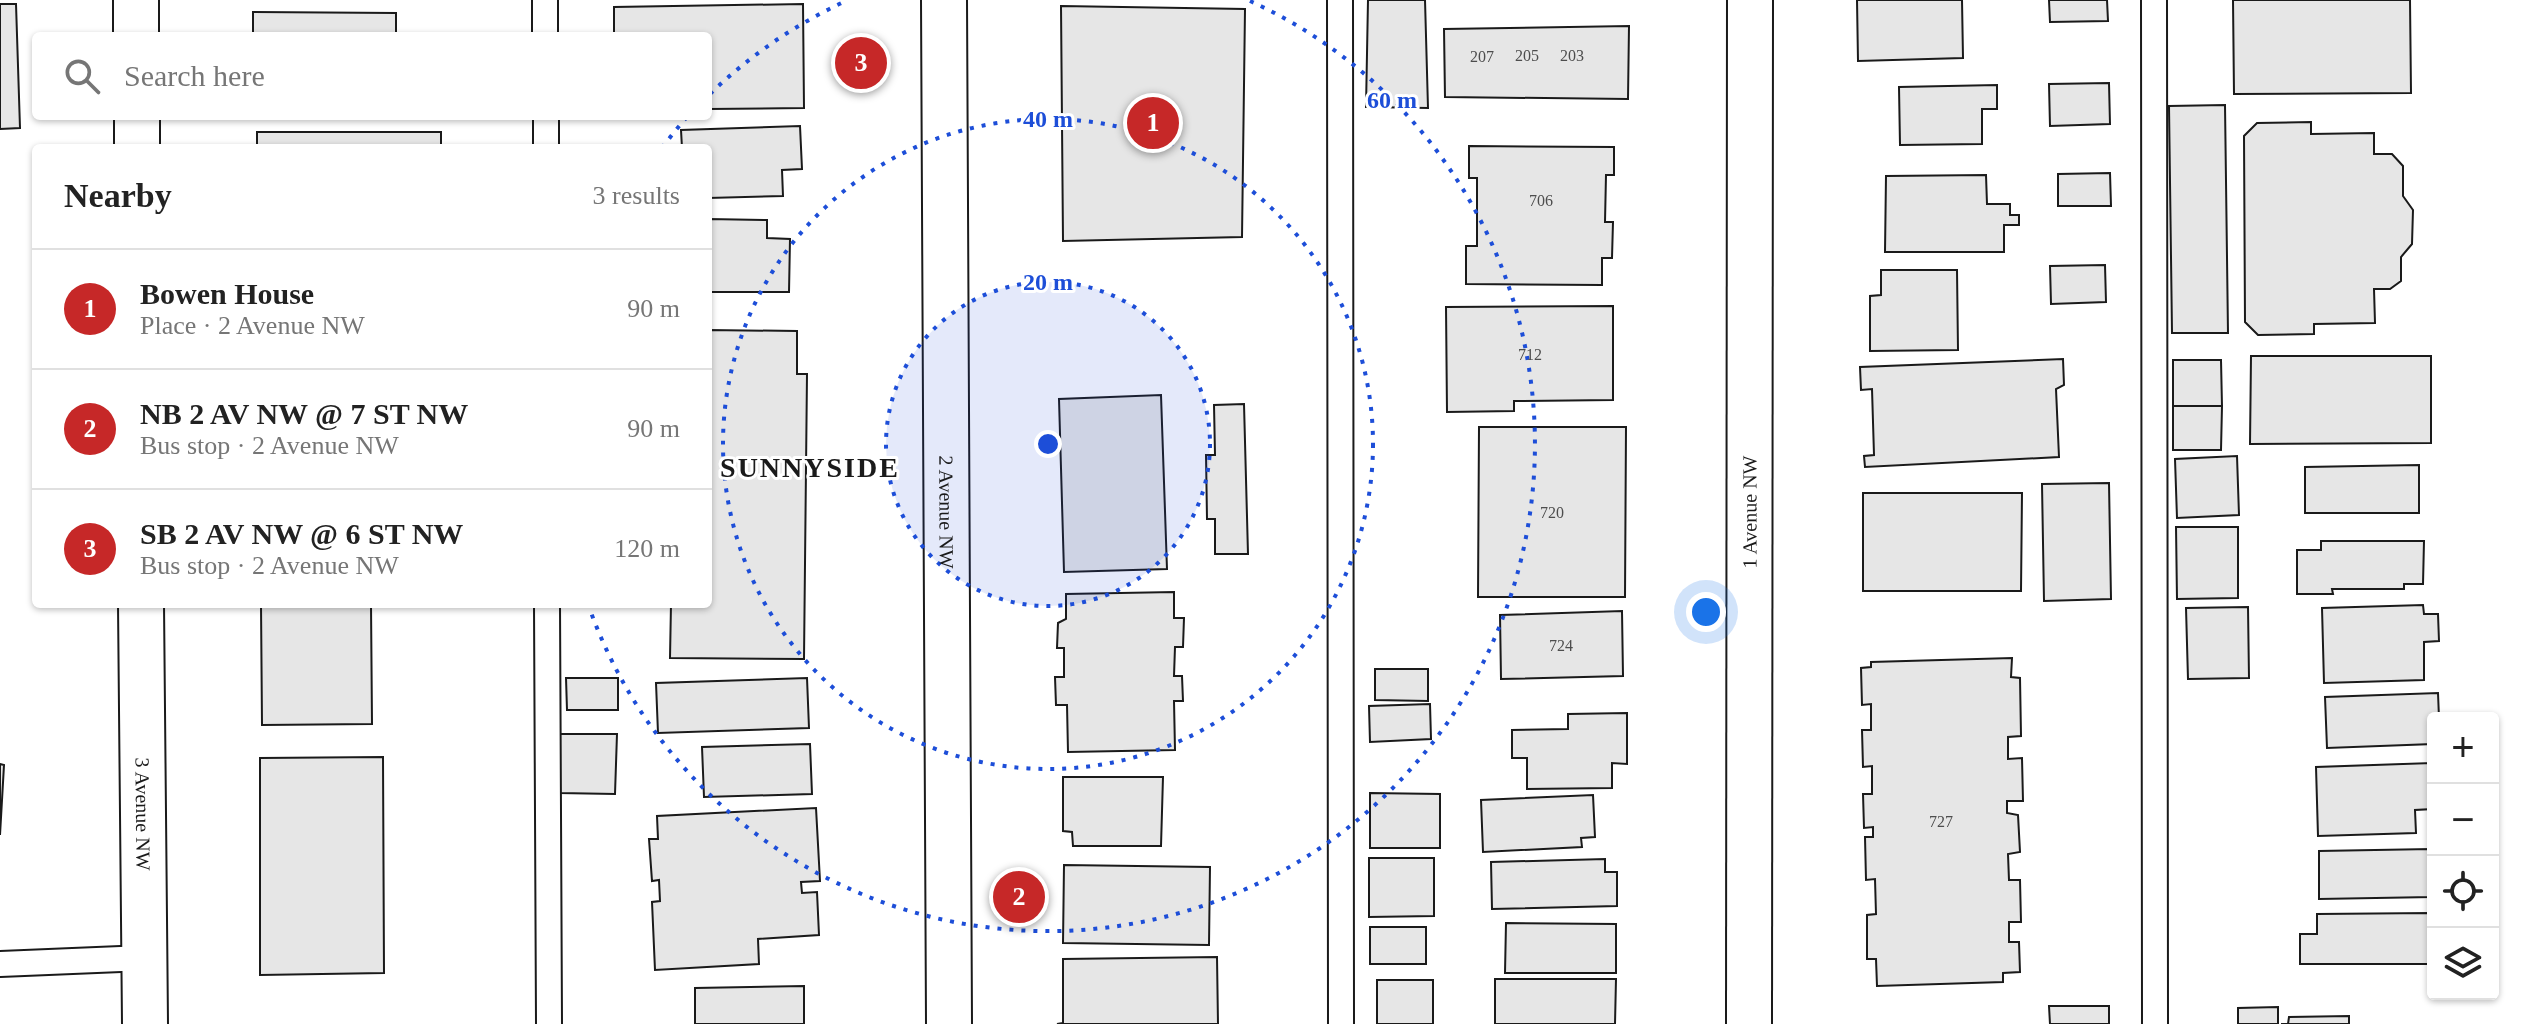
<!DOCTYPE html>
<meta charset="utf-8">
<style>
body{margin:0;font-family:"Times New Roman",serif;background:#f2f2f2;color:#222}
.controls{position:absolute;right:24px;bottom:24px;display:grid;overflow:hidden;border-radius:8px;box-shadow:0 2px 6px #0004}
.controls button{width:72px;height:72px;display:grid;place-items:center;padding:0;border:0;border-bottom:2px solid #e0e0e0;background:#fff;color:#222;font:40px sans-serif}
.you{position:absolute;left:1706px;top:612px;width:28px;height:28px;margin:-20px;border:6px solid #fff;border-radius:50%;background:#1a73e8;box-shadow:0 0 0 12px #1a73e833}
.badge{display:grid;place-items:center;width:52px;height:52px;border-radius:50%;background:#c62828;color:#fff;font-size:26px;font-weight:700}
.pin{position:absolute;translate:-50% -50%;border:4px solid #fff;box-shadow:0 2px 8px #0006}
.list{margin:0;padding:0;list-style:none}
h2{display:flex;justify-content:space-between;align-items:center;height:104px;margin:0;padding:0 32px;font-size:34px}
h2 small{font-size:26px;font-weight:400;color:#767676}
.list li{display:grid;grid-template-columns:52px 1fr auto;gap:24px;align-items:center;box-sizing:border-box;height:120px;padding:0 32px;border-top:2px solid #e0e0e0}
.list b{display:block;font-size:30px;white-space:nowrap}
.list p{margin:0;font-size:26px;white-space:nowrap;color:#767676}
.list em{font-size:26px;font-style:normal;color:#767676}
.icon{flex:none;width:44px;height:44px;fill:none;stroke:currentColor;stroke-width:2;stroke-linecap:round;stroke-linejoin:round}
.map{position:relative;flex:none;width:2523px;height:1024px;overflow:hidden}
.search{position:absolute;background:#fff;box-shadow:0 2px 6px #0004;left:32px;top:32px;width:680px;height:88px;display:flex;align-items:center;gap:20px;box-sizing:border-box;padding:0 28px;border-radius:8px;color:#767676;font-size:30px}
.panel{position:absolute;background:#fff;box-shadow:0 2px 6px #0004;left:32px;top:144px;width:680px;height:464px;border-radius:8px}
.map>svg:first-child{display:block}
</style>
<div class="map">
<svg width="2523" height="1024" viewBox="0 0 2523 1024">
<rect width="100%" height="100%" fill="#fff"/>
<path fill="#e6e6e6" stroke="#1a1a1a" stroke-width="2" d="M1368 0H1425L1428 108 1366 107Z
M1857 0H1962L1963 58 1858 61Z
M2049 0H2107L2108 21 2050 22Z
M2233 0H2410L2411 93 2234 94Z
M0 4H16L20 128 0 129Z
M803 4 804 108 708 109V36H614V7Z
M1061 6 1245 9 1242 237 1063 241Z
M253 12 396 13V36H253Z
M1629 26 1628 99 1445 97 1444 29Z
M2109 83 2110 124 2050 126 2049 84Z
M1997 85V109H1982V144L1900 145 1899 87Z
M2225 105 2228 333H2172L2169 106Z
M2311 122V134L2374 133V154H2392L2403 166V196L2413 210 2412 244 2401 257V281L2390 289H2374L2375 323 2314 324V334L2258 335 2245 322 2244 136 2257 123Z
M800 126 802 169 782 170 783 196 708 198V148H682L681 130Z
M257 132H441V148H257Z
M1469 146 1614 147V175H1606L1605 222H1613L1612 258H1602V285L1466 284V246H1477V178H1469Z
M2110 173 2111 206H2058V174Z
M1986 175 1987 204H2010V215H2019V225H2004V252H1885L1886 176Z
M708 219 767 220V238L790 239 789 292H708Z
M2105 265 2106 302 2051 304 2050 266Z
M1881 270H1957L1958 350 1870 351V296L1881 295Z
M1613 306V400L1514 401V411L1447 412 1446 307Z
M708 330 797 331V374H807L804 659 670 658 671 604H708Z
M2251 356H2431V443L2250 444Z
M2063 359 2064 385 2056 389 2059 457 1865 467 1864 456 1874 455 1872 389 1861 390 1860 367Z
M2173 360H2221L2222 406H2173Z
M1161 395 1167 569 1064 572 1059 399Z
M1244 404 1248 554H1215V519H1207L1206 455H1215L1214 405Z
M2173 406H2222L2221 450H2173Z
M1479 427H1626L1625 597H1478Z
M2237 456 2239 515 2177 518 2175 459Z
M2419 465V513H2305V467Z
M2109 483 2111 599 2044 601 2042 484Z
M1863 493H2022L2021 591H1863Z
M2176 527H2238V598L2177 599Z
M2321 541H2424L2423 584H2404V589H2332L2333 594H2297V550H2321Z
M1174 592V618H1184L1183 647H1175L1174 676H1182L1183 701H1174L1175 750 1068 752 1067 705H1056L1055 677H1064V648H1057L1058 623 1066 619V594Z
M261 604H371L372 724 262 725Z
M2423 605 2424 614H2438L2439 641 2424 642V680L2324 683 2322 608Z
M2248 607 2249 678 2188 679 2186 608Z
M1622 611 1623 676 1501 679 1500 615Z
M2012 658 2011 677 2020 678 2021 736 2008 737V759L2022 758 2023 801H2007V813L2018 815 2020 852 2008 854 2009 880H2020L2021 922H2009V942H2019L2020 972 2003 973V982L1877 986 1876 959H1867V915L1876 914 1875 879 1866 880 1865 837H1873V827L1864 828 1863 794H1872V766L1863 767 1862 730H1871V704L1862 705 1861 668 1871 667V662Z
M1375 669H1428V701L1375 700Z
M566 678H618V710H567Z
M807 678 809 728 658 733 656 683Z
M2438 693 2439 718H2433V744L2327 748 2325 697Z
M1430 704 1431 739 1370 742 1369 706Z
M1627 713V764L1612 763V788L1527 789V758H1512V730L1568 729V714Z
M560 734H617L615 794 559 793Z
M810 744 812 794 704 797 702 747Z
M383 757 384 973 260 975V758Z
M2432 763 2433 809 2415 810 2416 833 2318 836 2316 767Z
M0 764 4 765 0 835Z
M1063 777H1163L1161 846H1073L1072 832 1063 831Z
M1370 793 1440 794V848H1370Z
M1593 795 1595 837 1581 838 1582 847 1483 852 1481 800Z
M816 808 820 881 801 882 802 893 817 892 819 935 758 939 759 964 655 970 652 902 660 901 659 880 652 881 649 839H658L657 816Z
M2431 849 2432 897 2319 899V851Z
M1369 858H1434V916L1369 917Z
M1605 859V872H1617V906L1492 909 1491 862Z
M1064 865 1210 867 1209 945 1063 943Z
M2431 913V964H2300V934H2317V914Z
M1506 923 1616 924V973H1505Z
M1370 927H1426V964H1370Z
M1217 957 1218 1024H1057L1063 1023V959Z
M1495 979H1616L1615 1024H1495Z
M1377 980H1433V1024H1377Z
M804 986V1024H695V988Z
M2049 1006H2109V1024H2050Z
M2278 1007V1024H2238V1008Z
M2349 1016V1024H2281H2288L2289 1017Z"/>
<g fill="none" stroke-linecap="round" stroke-linejoin="round">
<g stroke="#1a1a1a" stroke-width="28">
<path id="service" d="M545 0V36
M1340 0 1341 1024
M2154 0 2155 1024
M546 116V148
M547 604 549 1024
M0 964 145 958"/>
</g>
<g stroke="#1a1a1a" stroke-width="48">
<g id="minor">
<path d="M136 0V36"/>
<path id="s1" d="M944 0 949 1024"/>
<path d="M137 116V148"/>
<path id="s2" d="M141 604 145 1024"/>
<path id="s3" d="M1749 1024 1750 0"/>
</g>
</g>
<use href="#service" stroke="#fff" stroke-width="24"/>
<use href="#minor" stroke="#fff" stroke-width="44"/>
</g>
<circle cx="1048" cy="444" r="162" fill="#1d4ed8" fill-opacity=".12"/>
<g fill="none" stroke="#1d4ed8" stroke-width="4" stroke-dasharray="4 8">
<circle cx="1048" cy="444" r="162"/>
<circle cx="1048" cy="444" r="325"/>
<path d="M662 148A487 487 0 0 1 686 118M710 94A487 487 0 0 1 846 1M1250 1A487 487 0 1 1 589 607"/>
</g>
<g text-anchor="middle" stroke-width="6" stroke-linejoin="round" paint-order="stroke">
<g font-size="16" fill="#4d4d4d">
<text x="1527" y="61">205</text>
<text x="1572" y="61">203</text>
<text x="1482" y="62">207</text>
<text x="1541" y="206">706</text>
<text x="1530" y="360">712</text>
<text x="1552" y="518">720</text>
<text x="1561" y="651">724</text>
<text x="1941" y="827">727</text>
</g>
<g font-size="20" fill="#1a1a1a" stroke="#fff">
<text dy="7" stroke="none"><textPath href="#s1" startOffset="512">2 Avenue NW</textPath></text>
<text dy="7" stroke="none"><textPath href="#s3" startOffset="512">1 Avenue NW</textPath></text>
<text dy="7" stroke="none"><textPath href="#s2" startOffset="210">3 Avenue NW</textPath></text>
</g>
<g font-size="28" font-weight="bold" letter-spacing="2" fill="#1a1a1a" stroke="#fff">
<text x="810" y="477">SUNNYSIDE</text>
</g>
</g>
<circle cx="1048" cy="444" r="12" fill="#1d4ed8" stroke="#fff" stroke-width="4"/>
<g font-size="24" text-anchor="middle" font-weight="bold" fill="#1d4ed8" stroke="#fff" stroke-width="6" stroke-linejoin="round" paint-order="stroke">
<text x="1392" y="108">60 m</text>
<text x="1048" y="127">40 m</text>
<text x="1048" y="290">20 m</text>
</g>
</svg>
<div class="controls">
<button>+</button>
<button>−</button>
<button><svg class="icon" aria-label="locate" viewBox="0 0 24 24"><circle cx="12" cy="12" r="6"/><path d="M12 2v4M12 18v4M2 12h4M18 12h4"/></svg></button>
<button><svg class="icon" aria-label="layers" viewBox="0 0 24 24"><path d="M12 4l9 5-9 5-9-5zM3 14l9 5 9-5"/></svg></button>
</div>
<div class="you"></div>
<div class="pin badge" style="left:1153px;top:123px">1</div>
<div class="pin badge" style="left:1019px;top:897px">2</div>
<div class="pin badge" style="left:861px;top:63px">3</div>
<div class="search"><svg class="icon" aria-label="search" viewBox="0 0 24 24"><circle cx="10" cy="10" r="6"/><path d="M15 15l6 6"/></svg>Search here</div>
<section class="panel">
<h2>Nearby<small>3 results</small></h2>
<ul class="list">
<li><span class="badge">1</span><div><b>Bowen House</b><p>Place · 2 Avenue NW</p></div><em>90 m</em></li>
<li><span class="badge">2</span><div><b>NB 2 AV NW @ 7 ST NW</b><p>Bus stop · 2 Avenue NW</p></div><em>90 m</em></li>
<li><span class="badge">3</span><div><b>SB 2 AV NW @ 6 ST NW</b><p>Bus stop · 2 Avenue NW</p></div><em>120 m</em></li>
</ul>
</section>
</div>
